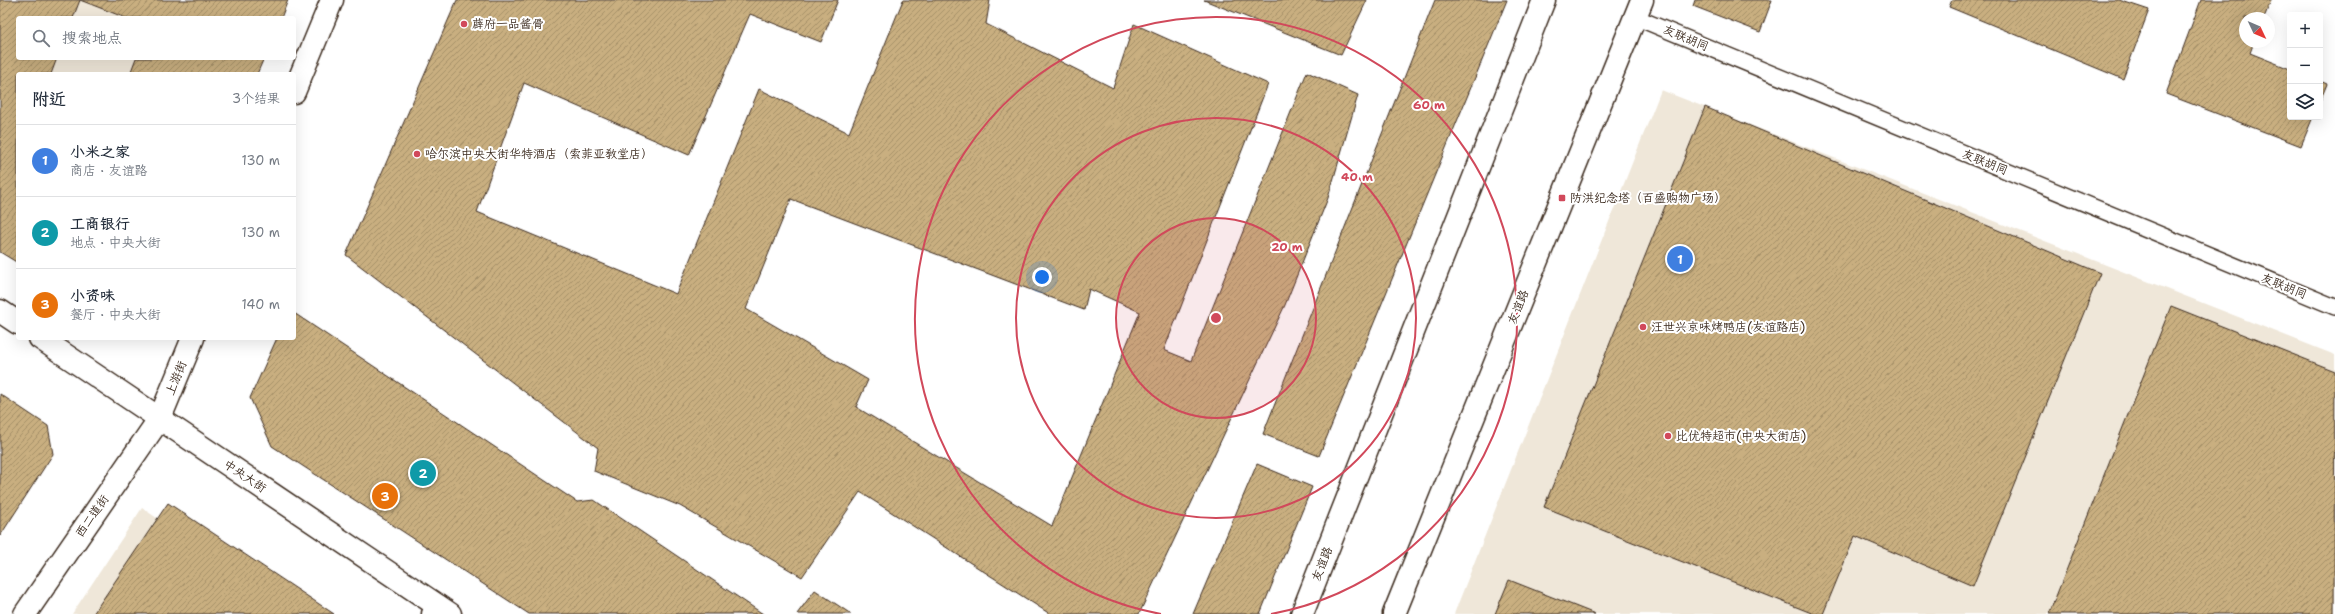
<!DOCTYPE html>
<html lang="zh">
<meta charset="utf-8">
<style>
body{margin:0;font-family:"Shantell Sans","LXGW WenKai TC",sans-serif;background:#f2f2f3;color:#1f2937}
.controls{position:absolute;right:12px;top:12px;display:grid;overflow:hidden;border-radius:4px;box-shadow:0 4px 16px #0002}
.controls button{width:36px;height:36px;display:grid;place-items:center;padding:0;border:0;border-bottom:1px solid #e0e1e3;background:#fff;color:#1f2937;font:20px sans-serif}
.compass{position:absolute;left:2239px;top:12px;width:36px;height:36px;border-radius:50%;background:#fff;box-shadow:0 4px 16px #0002;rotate:134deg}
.you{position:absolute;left:1042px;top:277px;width:14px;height:14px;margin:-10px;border:3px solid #fff;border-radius:50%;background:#1a73e8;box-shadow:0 0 0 6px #1a73e833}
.badge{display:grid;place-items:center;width:26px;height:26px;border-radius:50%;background:#b45309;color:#fff;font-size:13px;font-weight:700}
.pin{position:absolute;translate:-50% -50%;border:2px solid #fff;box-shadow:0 1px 4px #0006}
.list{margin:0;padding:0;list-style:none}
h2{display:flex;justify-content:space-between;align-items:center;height:52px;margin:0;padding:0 16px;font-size:17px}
h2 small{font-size:13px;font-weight:400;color:#747a83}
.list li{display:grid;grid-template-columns:26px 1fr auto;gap:12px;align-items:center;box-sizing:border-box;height:72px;padding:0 16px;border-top:1px solid #e0e1e3}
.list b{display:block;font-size:15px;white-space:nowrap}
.list p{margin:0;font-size:13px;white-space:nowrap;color:#747a83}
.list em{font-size:13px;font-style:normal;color:#747a83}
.icon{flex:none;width:22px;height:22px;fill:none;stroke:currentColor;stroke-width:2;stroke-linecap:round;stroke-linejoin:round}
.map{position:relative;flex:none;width:2335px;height:614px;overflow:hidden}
.search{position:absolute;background:#fff;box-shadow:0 4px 16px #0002;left:16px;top:16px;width:280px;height:44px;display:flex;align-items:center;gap:10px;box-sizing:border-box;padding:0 14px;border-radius:4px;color:#747a83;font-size:15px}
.panel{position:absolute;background:#fff;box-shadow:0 4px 16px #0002;left:16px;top:72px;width:280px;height:268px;border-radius:4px}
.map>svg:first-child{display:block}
</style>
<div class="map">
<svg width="2335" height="614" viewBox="0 0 2335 614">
<defs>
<pattern id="building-hatch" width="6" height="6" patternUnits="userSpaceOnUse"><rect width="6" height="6" fill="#c9af80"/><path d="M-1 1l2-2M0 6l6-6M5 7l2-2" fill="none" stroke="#a48f68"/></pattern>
</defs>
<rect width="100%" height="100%" fill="#fff"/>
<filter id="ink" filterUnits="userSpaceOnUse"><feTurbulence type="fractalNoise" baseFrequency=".025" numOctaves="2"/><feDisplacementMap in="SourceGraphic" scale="8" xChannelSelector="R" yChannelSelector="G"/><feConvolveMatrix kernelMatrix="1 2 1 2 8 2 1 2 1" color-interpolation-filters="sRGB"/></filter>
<g filter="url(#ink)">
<path fill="#efe7d9" d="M0 0H263L256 18H18V58H239L232 74H18Z
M1661 90 2335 355V614H1454Z
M142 508 301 614H72Z"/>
<path fill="url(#building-hatch)" stroke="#3b2a1e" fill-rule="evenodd" d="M0 0H80L73 18H18V58H57L51 74H18V263L0 252Z
M80 0H288L281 18H126Z
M457 0H838L821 42 750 14 689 155 524 83 477 212 676 294 759 89 849 133 903 0H990L986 24 1113 88 1134 24 1268 84 1164 350 1191 361 1307 72 1358 95 1328 198 1285 305 1139 614H1050L860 492 802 577 680 506 594 471 598 448 346 255ZM791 199 1084 310 1089 289 1140 312 1052 526 856 407 868 380 746 309Z
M1204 0H1367L1341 55Z
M1435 0H1507L1319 456 1263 434Z
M1695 0H1772L1760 32 1693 6Z
M1952 0H2119L2149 10 2123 79 1949 7Z
M2201 0H2271L2264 18H2245V42H2254L2250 53 2290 69V117H2313L2301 146 2166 94Z
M136 58H264L257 74H130Z
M2320 81 2327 84 2320 101Z
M1705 107 2100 273 1973 586 1855 536 1823 614H1814L1544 507Z
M2171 306 2335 371 2334 614H2049Z
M294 313 577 502 594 500 763 614H529L272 446 250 398 277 338H294Z
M0 394 48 426 53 454 0 536Z
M1257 464 1312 487 1260 614H1193Z
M168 503 334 614H93Z
M1509 580 1595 614H1495Z
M815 590 851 614H797Z"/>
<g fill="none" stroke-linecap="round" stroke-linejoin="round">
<g stroke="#3b2a1e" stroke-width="18">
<path id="service" d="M1635 17 2335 307"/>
</g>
<g stroke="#3b2a1e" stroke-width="25">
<path id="pedestrian" d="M0 311 18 323
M40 338 450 614"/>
</g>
<g stroke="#3b2a1e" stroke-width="25">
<path id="minor" d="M294 92 332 0
M160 418 193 338
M433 614 438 606"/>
</g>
<g stroke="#3b2a1e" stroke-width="25">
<path id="tertiary" d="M25 614 160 418"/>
</g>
<g stroke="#3b2a1e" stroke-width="25">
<path id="trunk" d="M1302 614 1544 0
M1394 614 1642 0"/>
</g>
<use href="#service" stroke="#fff" stroke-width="15"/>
<use href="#pedestrian" stroke="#fff" stroke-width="22"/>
<use href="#minor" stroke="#fff" stroke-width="22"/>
<use href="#tertiary" stroke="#fff" stroke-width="22"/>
<use href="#trunk" stroke="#fff" stroke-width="22"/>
</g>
</g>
<circle cx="1216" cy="318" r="100" fill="#d1495b" fill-opacity=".12"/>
<g fill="none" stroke="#d1495b" stroke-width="2">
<circle cx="1216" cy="318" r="100"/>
<circle cx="1216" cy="318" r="200"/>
<path d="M1161 614A301 301 0 1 1 1271 614"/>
</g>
<g fill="#d1495b" stroke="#fff" stroke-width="1.5">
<circle cx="464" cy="24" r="4"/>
<circle cx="417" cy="154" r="4"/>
<rect x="1558" y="194" width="8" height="8" rx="2"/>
<circle cx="1643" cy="327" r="4"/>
<circle cx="1668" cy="436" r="4"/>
</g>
<g text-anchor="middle" stroke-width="4" stroke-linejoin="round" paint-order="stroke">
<g font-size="12" fill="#3b2a1e" stroke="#fff" text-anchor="start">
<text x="472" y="28">薜府一品酱骨</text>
<text x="425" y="158">哈尔滨中央大街华特酒店（索菲亚教堂店）</text>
<text x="1570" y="202">防洪纪念塔（百盛购物广场）</text>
<text x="1651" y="331">汪世兴京味烤鸭店(友谊路店)</text>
<text x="1676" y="440">比优特超市(中央大街店)</text>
</g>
<g font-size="12" fill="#3b2a1e" stroke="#fff">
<text transform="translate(1686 38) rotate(23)" y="4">友联胡同</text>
<text transform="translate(1985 162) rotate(22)" y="4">友联胡同</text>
<text transform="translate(2284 286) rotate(22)" y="4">友联胡同</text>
<text transform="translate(1518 307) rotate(-68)" y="4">友谊路</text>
<text transform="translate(176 378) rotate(-68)" y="4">上游街</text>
<text transform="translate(245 476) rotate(34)" y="4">中央大街</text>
<text transform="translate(92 516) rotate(-55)" y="4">西二道街</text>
<text transform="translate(1322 564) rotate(-69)" y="4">友谊路</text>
</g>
</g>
<circle cx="1216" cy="318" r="6" fill="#d1495b" stroke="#fff" stroke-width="2"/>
<g font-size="12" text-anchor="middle" font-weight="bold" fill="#d1495b" stroke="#fff" stroke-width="4" stroke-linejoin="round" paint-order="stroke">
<text x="1429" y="109">60 m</text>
<text x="1357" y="181">40 m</text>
<text x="1287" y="251">20 m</text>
</g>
</svg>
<div class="controls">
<button>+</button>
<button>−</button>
<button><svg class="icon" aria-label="layers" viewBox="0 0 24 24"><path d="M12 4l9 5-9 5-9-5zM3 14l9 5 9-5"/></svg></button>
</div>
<svg class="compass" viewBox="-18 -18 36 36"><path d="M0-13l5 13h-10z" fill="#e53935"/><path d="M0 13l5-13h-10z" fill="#747a83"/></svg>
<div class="you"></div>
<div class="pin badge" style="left:1680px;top:259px;background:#3f7fe0">1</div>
<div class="pin badge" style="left:423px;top:473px;background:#0f9aa8">2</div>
<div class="pin badge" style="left:385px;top:496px;background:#e8710a">3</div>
<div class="search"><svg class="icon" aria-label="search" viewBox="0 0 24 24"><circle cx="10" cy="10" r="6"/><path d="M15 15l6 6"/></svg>搜索地点</div>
<section class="panel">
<h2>附近<small>3个结果</small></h2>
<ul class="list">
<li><span class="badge" style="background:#3f7fe0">1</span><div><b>小米之家</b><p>商店 · 友谊路</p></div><em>130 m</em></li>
<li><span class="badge" style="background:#0f9aa8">2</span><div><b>工商银行</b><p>地点 · 中央大街</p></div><em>130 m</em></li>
<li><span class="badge" style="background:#e8710a">3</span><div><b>小资味</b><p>餐厅 · 中央大街</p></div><em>140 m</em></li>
</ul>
</section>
</div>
